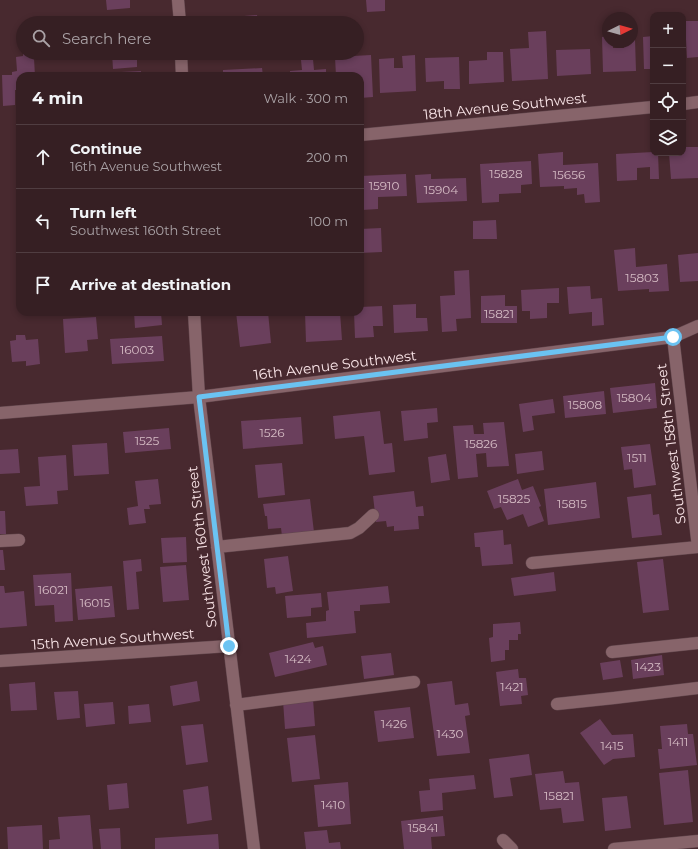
<!DOCTYPE html>
<meta charset="utf-8">
<style>
body{margin:0;font-family:Montserrat,sans-serif;background:#412c30;color:#f1f3f6}
.controls{position:absolute;right:12px;top:12px;display:grid;overflow:hidden;border-radius:8px;box-shadow:0 2px 6px #0003}
.controls button{width:36px;height:36px;display:grid;place-items:center;padding:0;border:0;border-bottom:1px solid #503d41;background:#361f23;color:#f1f3f6;font:20px sans-serif}
.compass{position:absolute;left:602px;top:12px;width:36px;height:36px;border-radius:50%;background:#361f23;box-shadow:0 2px 6px #0003;rotate:85deg}
.stop{position:absolute;width:12px;height:12px;margin:-9px;border:3px solid #6bc3f2;border-radius:50%;background:#fff}
.stop.end{background:#6bc3f2;border-color:#fff;box-shadow:0 1px 4px #0008}
.list{margin:0;padding:0;list-style:none}
h2{display:flex;justify-content:space-between;align-items:center;height:52px;margin:0;padding:0 16px;font-size:17px}
h2 small{font-size:13px;font-weight:400;color:#aaa2a6}
.list li{display:grid;grid-template-columns:26px 1fr auto;gap:12px;align-items:center;box-sizing:border-box;height:64px;padding:0 16px;border-top:1px solid #503d41}
.list b{display:block;font-size:15px;white-space:nowrap}
.list p{margin:0;font-size:13px;white-space:nowrap;color:#aaa2a6}
.list em{font-size:13px;font-style:normal;color:#aaa2a6}
.icon{flex:none;width:22px;height:22px;fill:none;stroke:currentColor;stroke-width:2;stroke-linecap:round;stroke-linejoin:round}
.map{position:relative;flex:none;width:698px;height:849px;overflow:hidden}
.search{position:absolute;background:#361f23;box-shadow:0 2px 6px #0003;left:16px;top:16px;width:348px;height:44px;display:flex;align-items:center;gap:10px;box-sizing:border-box;padding:0 14px;border-radius:22px;color:#aaa2a6;font-size:15px}
.panel{position:absolute;background:#361f23;box-shadow:0 2px 6px #0003;left:16px;top:72px;width:348px;height:244px;border-radius:12px}
.map>svg:first-child{display:block}
</style>
<div class="map">
<svg width="698" height="849" viewBox="0 0 698 849">
<rect width="100%" height="100%" fill="#48292f"/>
<path fill="#6a3f5c" d="M106 0H130V8L107 10Z
M366 0H385V11L367 12Z
M257 15 258 23H232V17Z
M685 21H698V57L687 58Z
M546 31 548 79 512 81 510 49 529 48 528 32Z
M608 36V42H613V48H624V42H632V39H635L636 71 603 72 602 37Z
M653 36V69H644L643 37Z
M590 49 591 74 557 76 556 50Z
M487 52H503L504 82 469 84V61L487 60Z
M23 53H42V58H34L35 76H20V90H15V105L3 106 2 75H12V72L17 71 16 57 23 56Z
M112 53H137V67L113 69Z
M371 55 373 97 360 98V76H336L335 57Z
M415 55 416 91 380 93 379 59 394 58V68H403L402 56Z
M459 57 460 89H444V81L426 82 425 58Z
M313 59 314 70 326 69V76H290V71L302 70 301 60Z
M262 68 263 76H223V70Z
M141 71V76H101V73Z
M683 147H698V178L671 179 669 153H683Z
M563 152V165L598 163 600 202 585 203 584 194 577 195V188L564 189V186L540 187 538 154Z
M653 152 658 153 659 179H650V167L637 168V180L617 181 616 154Z
M531 161 532 184 521 185V193L499 194V202L482 203 480 164Z
M406 174 407 196 378 197V209L362 210 360 176Z
M431 174V179L466 178 467 201 417 203 415 175Z
M496 220 497 239H473V221Z
M381 228 382 252 360 253V229Z
M635 248 636 267 667 264 669 291 649 292V289L618 291 614 250Z
M698 253V281L680 282 678 255Z
M469 270 471 318 456 319 457 331 442 332 440 296 455 295 454 271Z
M590 286 591 299 602 298 604 325 592 326V312L569 314 567 287Z
M559 288V303H547V318L530 319V311H522L521 290Z
M505 295V306H517V323H481V296Z
M416 304V318H427L428 331 394 333 393 305Z
M382 306 383 326H373L374 337 355 338 354 312H360V307Z
M134 312H161L162 325 135 328Z
M236 312H268L271 343 240 347Z
M305 312H340L342 340 306 342Z
M96 317 98 339 87 340 88 351 65 353 63 319Z
M16 335H25L26 340 38 339 40 364 26 366V361L12 362 10 341 16 340Z
M162 336 164 361 112 364 110 339Z
M655 383 657 408 613 413 610 388Z
M604 391 606 414 565 418 563 396Z
M553 399 555 413 532 416 534 430 523 432 519 404Z
M437 408 438 422 427 423 428 438 404 441 401 411Z
M380 411 384 444 392 443 395 472 369 475 364 436 335 439 333 416Z
M301 417 303 444 243 449 241 421Z
M504 422 509 466 487 467 486 453 476 454 478 477 458 479 453 426 473 425 474 434H484L483 423Z
M169 428 171 449 125 453 123 432Z
M107 443 109 474 74 476 72 445Z
M650 444 656 485 634 488 632 469 624 470 621 447Z
M18 449 20 473 0 474V450Z
M542 451 544 470 517 474 515 454Z
M446 454 450 480 431 483 428 457Z
M66 455 68 490 57 491 58 504 26 506 24 487 40 486 38 457Z
M282 463 285 495 258 498 255 465Z
M158 479 161 504 149 505 150 509H144L146 523 129 525 127 508 138 506 135 481Z
M518 479 522 490 533 486 541 506 539 507 544 521 528 527 523 514 507 520 501 507 494 509 487 491Z
M596 482 600 518 548 525 544 489Z
M414 491 416 507 423 506 424 516H418L419 529 394 531V526L387 527 386 521 376 522 373 496Z
M651 494 653 515 659 514 662 535 632 538 627 497Z
M310 499 314 532 282 536 281 528 268 529 267 516H265L263 504Z
M0 511H5L6 534H0Z
M503 530 504 545 511 544 513 564 482 566 480 547H475L474 533Z
M186 537 187 562 163 563 161 538Z
M0 550H3L5 570H0Z
M288 556 293 591 276 594 275 587 267 588 264 559Z
M141 559 142 571 136 572 139 609 127 610 123 561Z
M663 559 669 610 643 613 637 562Z
M186 565 189 600 163 602 160 567Z
M554 572 556 591 514 596 511 578Z
M71 573 73 621 55 622 54 605 35 606 33 575Z
M0 586H4L5 593 24 591 27 626 0 628Z
M112 586 115 617 78 620 75 589Z
M388 586 390 603 360 605V611H354L356 633 307 638 306 623 326 621V611L329 610 327 592Z
M321 593 322 607 311 608V616L287 618 285 596Z
M520 622 521 634H518V640H509V650H505V660L491 662 489 638 493 637V624Z
M313 642 315 648 323 646 327 665 275 677 269 653Z
M391 653 394 675 364 679 361 656Z
M662 655 664 675 633 679 631 660Z
M620 660 623 677 603 680 600 663Z
M518 669 519 678H526L528 695 521 696 522 704 500 706 496 672Z
M197 681 200 701 173 706 170 686Z
M452 681 455 705 468 703 470 715 465 716 470 753 437 756 427 684Z
M35 682 37 710 11 711 9 684Z
M78 691 80 718 57 720 54 692Z
M313 699 315 726 285 729 283 701Z
M113 702 115 724 86 727 84 704Z
M149 704 151 722 129 724 128 706Z
M410 707 414 738 378 742 374 711Z
M600 719 612 735 633 734 635 757 613 759 604 765 580 733Z
M203 724 208 762 186 765 181 726Z
M687 724 688 734H693L697 765 660 769 658 749H662L660 726Z
M315 735 320 779 292 782 287 738Z
M529 754 532 775 510 778 513 796 494 798 489 759Z
M688 770 693 822 664 825 659 773Z
M563 771 565 783 579 782 584 821 563 823 561 808 540 810 535 774Z
M474 775 476 789 442 793 443 810 421 812 419 791 430 790 429 779Z
M348 782 351 824 318 827 314 785Z
M127 783 129 808 109 810 107 785Z
M208 786 212 820 187 824 183 790Z
M627 796 631 828 605 831 602 798Z
M90 815 93 849H49V840L60 839 58 817Z
M443 816 445 836 431 837 432 849H404L401 821Z
M42 825 43 849H8L7 827Z
M120 828 121 849H101L99 829Z
M327 830 329 843 340 842 341 849H306L304 832Z
M218 834 219 849H155V838Z"/>
<g fill="none" stroke-linecap="round" stroke-linejoin="round">
<g stroke="#62474d" stroke-width="13">
<path id="minor" d="M178 0 180 23
M181 53 182 76
M683 104 698 102
M360 135 653 107
M194 312 199 397 254 849
M673 337 698 547
M0 413 199 397 673 337 698 326
M0 541 19 540
M217 547 350 533 359 528 373 515
M532 563 698 547
M612 652 698 643
M0 661 229 646
M557 704 614 698 698 688
M236 705 414 682
M503 840 512 849
M614 849 698 841"/>
</g>
<use href="#minor" stroke="#87646a" stroke-width="12"/>
</g>
<g fill="none" stroke-linecap="round" stroke-linejoin="round">
<path stroke="#6bc3f2" stroke-width="5" d="M229 646 199 397 673 337"/>
</g>
<g text-anchor="middle" stroke-width="4" stroke-linejoin="round" paint-order="stroke">
<g font-size="12" fill="#d5bbc4">
<text x="506" y="178">15828</text>
<text x="569" y="179">15656</text>
<text x="384" y="190">15910</text>
<text x="441" y="194">15904</text>
<text x="642" y="282">15803</text>
<text x="499" y="318">15821</text>
<text x="137" y="354">16003</text>
<text x="634" y="402">15804</text>
<text x="585" y="409">15808</text>
<text x="272" y="437">1526</text>
<text x="147" y="445">1525</text>
<text x="481" y="448">15826</text>
<text x="637" y="462">1511</text>
<text x="514" y="503">15825</text>
<text x="572" y="508">15815</text>
<text x="53" y="594">16021</text>
<text x="95" y="607">16015</text>
<text x="298" y="663">1424</text>
<text x="648" y="671">1423</text>
<text x="512" y="691">1421</text>
<text x="394" y="728">1426</text>
<text x="450" y="738">1430</text>
<text x="678" y="746">1411</text>
<text x="612" y="750">1415</text>
<text x="559" y="800">15821</text>
<text x="333" y="809">1410</text>
<text x="423" y="832">15841</text>
</g>
<g font-size="14" fill="#f9e4e7" stroke="#48292f">
<text transform="translate(505 106) rotate(-6)" y="5">18th Avenue Southwest</text>
<text transform="translate(335 365) rotate(-7)" y="5">16th Avenue Southwest</text>
<text transform="translate(671 444) rotate(-97)" y="5">Southwest 158th Street</text>
<text transform="translate(202 547) rotate(-97)" y="5">Southwest 160th Street</text>
<text transform="translate(113 639) rotate(-4)" y="5">15th Avenue Southwest</text>
</g>
</g>
</svg>
<div class="controls">
<button>+</button>
<button>−</button>
<button><svg class="icon" aria-label="locate" viewBox="0 0 24 24"><circle cx="12" cy="12" r="6"/><path d="M12 2v4M12 18v4M2 12h4M18 12h4"/></svg></button>
<button><svg class="icon" aria-label="layers" viewBox="0 0 24 24"><path d="M12 4l9 5-9 5-9-5zM3 14l9 5 9-5"/></svg></button>
</div>
<svg class="compass" viewBox="-18 -18 36 36"><path d="M0-13l5 13h-10z" fill="#e53935"/><path d="M0 13l5-13h-10z" fill="#aaa2a6"/></svg>
<div class="stop" style="left:673px;top:337px"></div>
<div class="stop end" style="left:229px;top:646px"></div>
<div class="search"><svg class="icon" aria-label="search" viewBox="0 0 24 24"><circle cx="10" cy="10" r="6"/><path d="M15 15l6 6"/></svg>Search here</div>
<section class="panel">
<h2>4 min<small>Walk · 300 m</small></h2>
<ul class="list">
<li><svg class="icon" aria-label="ahead" viewBox="0 0 24 24"><path d="M12 20V5M6 11l6-6 6 6"/></svg><div><b>Continue</b><p>16th Avenue Southwest</p></div><em>200 m</em></li>
<li><svg class="icon" aria-label="left" viewBox="0 0 24 24"><path d="M17 20v-9H6M10 6l-5 5 5 5"/></svg><div><b>Turn left</b><p>Southwest 160th Street</p></div><em>100 m</em></li>
<li><svg class="icon" aria-label="arrive" viewBox="0 0 24 24"><path d="M6 21V4h12l-3 4 3 4H6"/></svg><div><b>Arrive at destination</b></div></li>
</ul>
</section>
</div>
